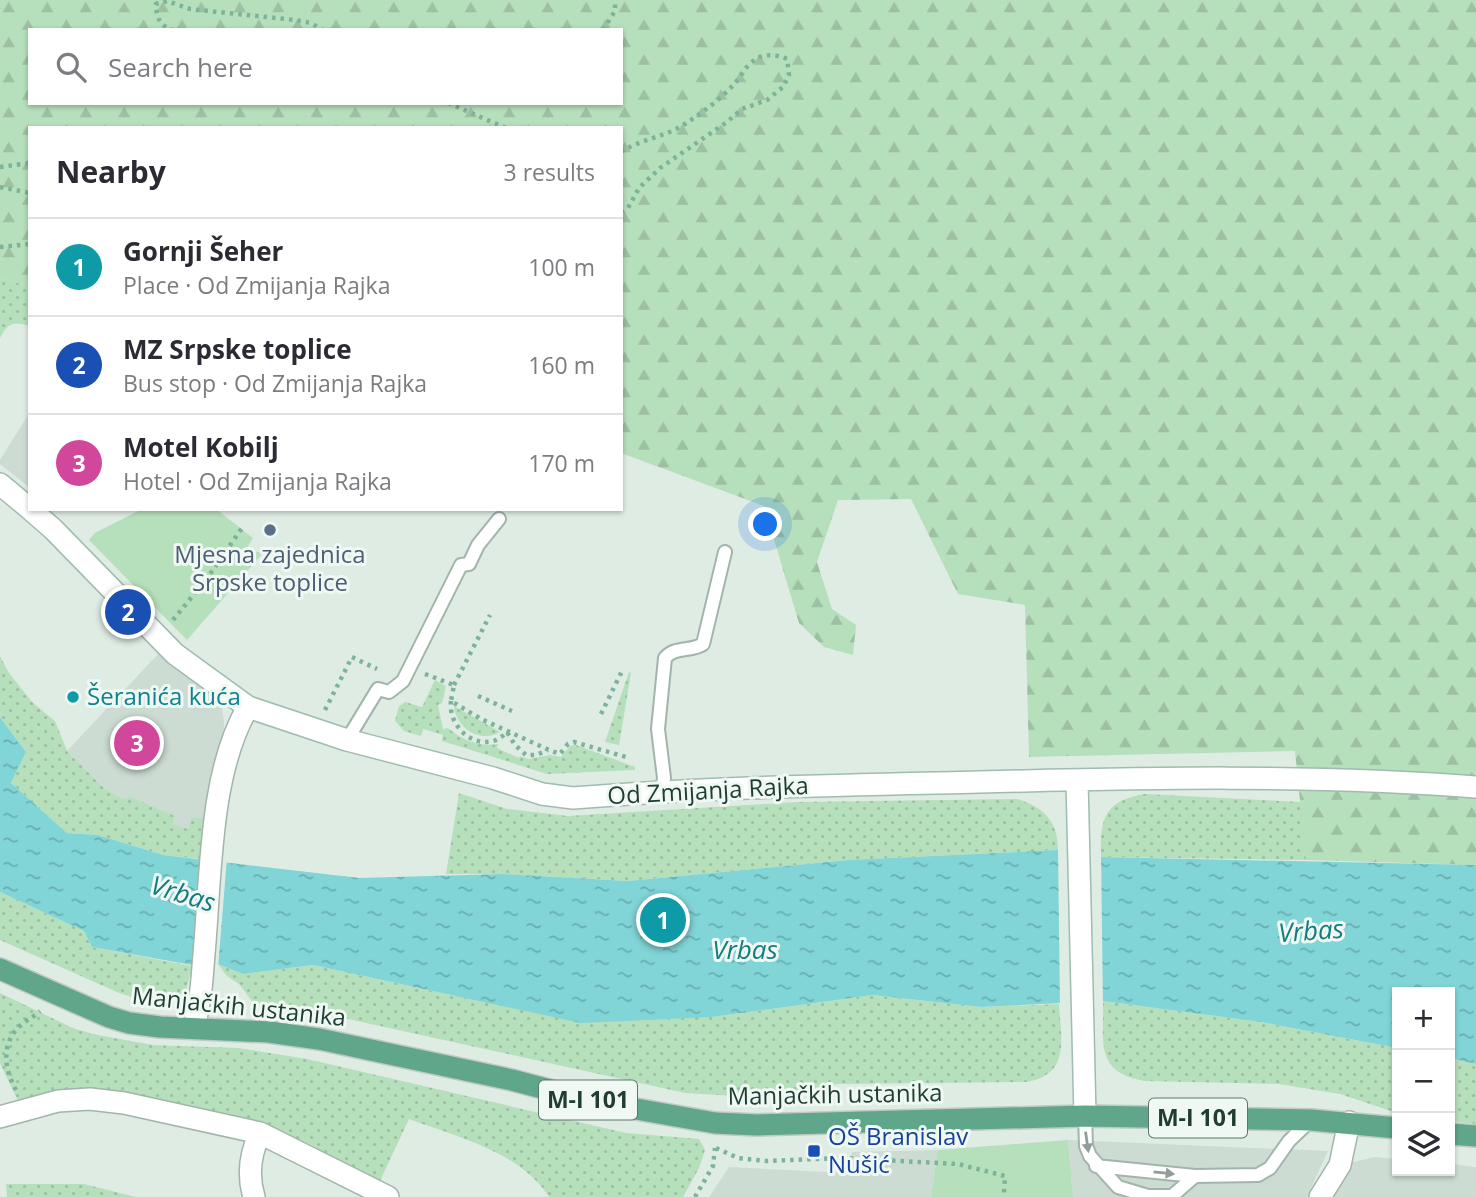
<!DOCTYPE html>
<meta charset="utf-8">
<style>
body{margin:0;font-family:"Open Sans",sans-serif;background:#f7f7f7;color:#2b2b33}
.controls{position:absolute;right:21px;bottom:21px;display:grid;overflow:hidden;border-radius:0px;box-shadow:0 2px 5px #0004}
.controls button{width:63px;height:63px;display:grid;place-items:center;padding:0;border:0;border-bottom:2px solid #e1e1e2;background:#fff;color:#2b2b33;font:35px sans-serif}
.you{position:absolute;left:766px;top:525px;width:24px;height:24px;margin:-18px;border:5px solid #fff;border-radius:50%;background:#1a73e8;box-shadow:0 0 0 10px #1a73e833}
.badge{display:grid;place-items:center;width:46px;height:46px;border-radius:50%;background:#0b8043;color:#fff;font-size:23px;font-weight:700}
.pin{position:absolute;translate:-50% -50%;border:4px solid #fff;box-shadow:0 2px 7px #0006}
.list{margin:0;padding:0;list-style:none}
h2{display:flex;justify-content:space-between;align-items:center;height:91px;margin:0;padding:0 28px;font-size:30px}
h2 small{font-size:23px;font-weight:400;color:#7c7c81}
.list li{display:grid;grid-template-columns:46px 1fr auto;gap:21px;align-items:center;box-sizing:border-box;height:98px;padding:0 28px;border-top:2px solid #e1e1e2}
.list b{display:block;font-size:26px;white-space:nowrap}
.list p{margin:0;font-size:23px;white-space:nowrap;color:#7c7c81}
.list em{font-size:23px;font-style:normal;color:#7c7c81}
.icon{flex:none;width:38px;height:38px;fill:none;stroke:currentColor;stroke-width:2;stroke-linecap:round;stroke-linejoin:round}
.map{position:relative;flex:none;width:1476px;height:1197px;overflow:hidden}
.search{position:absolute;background:#fff;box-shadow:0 2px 5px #0004;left:28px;top:28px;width:595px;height:77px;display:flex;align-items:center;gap:18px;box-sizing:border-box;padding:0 24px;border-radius:0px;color:#7c7c81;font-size:26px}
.panel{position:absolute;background:#fff;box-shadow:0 2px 5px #0004;left:28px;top:126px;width:595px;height:385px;border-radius:0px}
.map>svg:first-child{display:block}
</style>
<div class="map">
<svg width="1476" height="1197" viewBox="0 0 1476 1197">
<defs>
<pattern id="grass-dots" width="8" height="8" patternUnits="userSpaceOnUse" patternTransform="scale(1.75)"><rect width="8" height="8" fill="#b6dfbb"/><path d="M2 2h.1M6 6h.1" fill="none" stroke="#9cc0a1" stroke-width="1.8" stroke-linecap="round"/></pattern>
<pattern id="forest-firs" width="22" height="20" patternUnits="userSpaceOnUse" patternTransform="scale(1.75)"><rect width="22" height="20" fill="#b6dfbb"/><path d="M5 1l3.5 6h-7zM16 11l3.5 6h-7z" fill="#9cc0a1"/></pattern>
<pattern id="water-ripples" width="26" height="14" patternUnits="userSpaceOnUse" patternTransform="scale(1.75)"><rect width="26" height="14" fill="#81d5d7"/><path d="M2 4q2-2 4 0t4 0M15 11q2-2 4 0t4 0" fill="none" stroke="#69aeaf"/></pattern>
</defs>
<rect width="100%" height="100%" fill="#dfece4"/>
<path fill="#cddcd3" d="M30 412V488L0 464V460Z
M159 653 221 703 224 720 223 755 213 818H192L188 830 171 824 175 816 123 799 104 788 67 751Z
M1068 1140 1328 1151 1307 1197H1073Z
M938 1150 931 1197H709L729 1167 848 1173 852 1152Z
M1375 1157 1397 1159V1171H1450V1164L1476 1167V1197H1329L1349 1163Z"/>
<path fill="url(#grass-dots)" d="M0 277 30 287V326C13 321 8 323 0 338Z
M0 656 9 673 33 703 55 721 67 751 104 788 123 799 130 797 175 816 172 824 188 829 192 818H203L201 859 163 855 98 835 67 833 11 783 26 752 0 717Z
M629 672 631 673 619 745 605 742Z
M435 680 446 686 442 703 438 705 443 729 448 728C462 740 479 747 498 744L497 748 519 758 520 756 529 759 550 755 561 757 570 746 576 745 635 767V770L547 774 442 741 443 735 423 729 421 736 404 731 395 721 399 706 405 702 422 707Z
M454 706 500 732C480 744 456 728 454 706Z
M459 793 507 809 568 816 799 802 1017 799C1043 807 1058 820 1058 850L848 860 628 881 503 874H446Z
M1145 794 1301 802 1306 860 1101 857C1100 818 1104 801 1145 794Z
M0 892 84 931 92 947 192 966 185 995 169 1001 148 1002 119 993 0 940Z
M218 964 243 974 313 965 456 996 712 1017 873 995 981 1007 1059 1004C1061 1038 1071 1075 1026 1082L837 1084 792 1095 752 1097 685 1093 298 1008 266 1003 254 1004 240 985 226 975Z
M0 993 75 1029 98 1035 153 1045 238 1048 307 1059 626 1133 699 1139 705 1150 699 1168 683 1197H549C519 1151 457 1137 409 1119L378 1185 312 1145 263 1124 113 1093 69 1089 19 1103 0 1063Z
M1103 1001 1261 1022 1397 1048V1113L1340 1094 1279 1084 1144 1081C1094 1072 1104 1042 1103 1001Z
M1450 1058 1476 1064V1124L1450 1121Z
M6 1184H84L136 1197H7Z"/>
<path fill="url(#forest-firs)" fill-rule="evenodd" d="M0 0H1476V865L1306 860 1295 751 1029 757 1025 605 958 594 911 499 838 500 817 562 832 609 856 625 853 655 824 647 799 623 764 506 621 453V128H30V287L0 277ZM30 30H621V103H30Z"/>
<path fill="#b6dfbb" d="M142 509H216L253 538 246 549 263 553 187 640 89 540 95 533Z
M1068 1140 1073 1197H931L938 1150Z"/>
<path fill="url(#water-ripples)" d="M0 717 26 752 11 783 67 833 98 835 163 855 359 878 503 874 628 881 848 860 1058 850 1101 857 1476 865V1064L1450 1058V992H1397V1048L1261 1022 1103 1001 981 1007 873 995 712 1017 581 1023 313 965 243 974 218 964 192 965 92 947 84 931 0 892Z"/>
<path fill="#dfece4" d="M1058 846 1101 853 1103 1005 1060 1008Z
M201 856 227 858 218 968 192 969Z"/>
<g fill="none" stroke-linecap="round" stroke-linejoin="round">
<g stroke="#a2b4ab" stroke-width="16">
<path id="lane" d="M347 740 378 689 389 692 403 681 461 565 469 564 478 545 499 519
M654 793 663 784 664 778 658 729 665 658C675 646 691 652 703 644L725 552
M1085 1116 1086 1146 1090 1156 1118 1187 1148 1196H1172L1195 1176
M1096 1166 1195 1176 1258 1175 1270 1168 1289 1141 1311 1120"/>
</g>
<g stroke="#a2b4ab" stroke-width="24">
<path id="street" d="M193 1028C201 1005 202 978 204 954 211 878 209 773 248 707
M0 1117 58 1101 90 1099 124 1103 260 1133 388 1197
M254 1197C247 1174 250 1154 260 1133
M1320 1197 1340 1165 1349 1122"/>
</g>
<g stroke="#9fbcae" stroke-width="24">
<path id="secondary" d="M0 484 30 509
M30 509 53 529 175 654 248 707 347 740 493 778 542 794 573 798C708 787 844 785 979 782 1145 778 1311 774 1476 787
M1077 780 1085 1116"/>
</g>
<g stroke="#c0c9c5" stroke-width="24">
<path id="primary" d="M0 969 109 1017 129 1023 160 1027 269 1032 319 1039 512 1080 591 1101 715 1123 757 1125 1085 1116 1311 1120 1397 1128
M1450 1134 1476 1136"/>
</g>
<path stroke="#7cb39a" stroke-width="4.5" stroke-dasharray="3.5 5" stroke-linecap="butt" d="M174 30C160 27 156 17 156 4L167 1 190 9 295 20 311 23 323 30
M603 30 615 11V0
M448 103 506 128
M621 152C641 139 665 137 685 124 703 112 721 99 735 83 741 77 745 67 752 62 762 53 775 54 787 59L789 75 783 87 767 100 742 109 727 122 660 168 639 188 628 208 621 212
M0 167 30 163
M0 187 30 193
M0 247 30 244
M173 620 208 577 242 528
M425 674 454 685 451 701 481 719 549 750 560 754 568 744 574 742 626 757
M454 685 490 615
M478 696 512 711
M451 701C448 723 469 747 493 741 498 740 503 736 507 732L515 745 526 755H536L548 750
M325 710 352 657 377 669
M601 714 623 669
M16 1090C4 1069 0 1042 22 1024 28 1019 34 1017 40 1011
M716 1148 738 1158 766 1161 841 1158 958 1164 1005 1176 1004 1194
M695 1197 713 1166 715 1148"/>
<use href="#lane" stroke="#fff" stroke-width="12"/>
<use href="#street" stroke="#fff" stroke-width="21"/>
<use href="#secondary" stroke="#fff" stroke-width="21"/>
<use href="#primary" stroke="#5fa68a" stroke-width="21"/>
</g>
<defs><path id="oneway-solid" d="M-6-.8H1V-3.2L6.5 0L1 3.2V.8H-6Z" transform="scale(1.75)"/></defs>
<g fill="#8f9e98">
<use href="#oneway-solid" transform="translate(1087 1142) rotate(82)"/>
<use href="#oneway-solid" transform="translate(1164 1173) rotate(6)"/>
</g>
<circle fill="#5c6f8a" stroke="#f0f8f3" stroke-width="2.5" cx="270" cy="530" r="7"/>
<circle fill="#0f9aa8" stroke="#f0f8f3" stroke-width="2.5" cx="73" cy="697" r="7"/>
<rect fill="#1a4fb4" stroke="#f0f8f3" stroke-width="2.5" x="807" y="1144" width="14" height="14" rx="3.5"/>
<g text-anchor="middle" stroke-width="6" stroke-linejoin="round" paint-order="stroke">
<g fill="#f0f8f3" stroke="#5e756b" stroke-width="2">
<rect x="539" y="1080.5" width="98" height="39" rx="5"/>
<rect x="1149" y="1098.5" width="98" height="39" rx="5"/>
</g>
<g font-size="23" font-weight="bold" fill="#1f3d31">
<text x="588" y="1108">M-I 101</text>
<text x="1198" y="1126">M-I 101</text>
</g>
<g font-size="24" fill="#4e5e75" stroke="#f0f8f3">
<text x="270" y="563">Mjesna zajednica<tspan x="270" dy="28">Srpske toplice</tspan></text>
</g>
<g font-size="24" fill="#0d838f" stroke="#f0f8f3" text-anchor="start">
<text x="87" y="705">Šeranića kuća</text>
</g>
<g font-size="24" fill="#1f3d31" stroke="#f0f8f3">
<text transform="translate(708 791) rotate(-3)" y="8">Od Zmijanja Rajka</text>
<text transform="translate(239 1007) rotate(6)" y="8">Manjačkih ustanika</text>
<text transform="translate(835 1095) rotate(-1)" y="8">Manjačkih ustanika</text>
</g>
<g font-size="24" fill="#164399" stroke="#f0f8f3" text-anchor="start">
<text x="828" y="1145">OŠ Branislav<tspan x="828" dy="28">Nušić</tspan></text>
</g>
<g font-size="26" font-style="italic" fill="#137c7e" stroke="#f0f8f3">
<text transform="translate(183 894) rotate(17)" y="9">Vrbas</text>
<text transform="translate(1311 931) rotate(-4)" y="9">Vrbas</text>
<text x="745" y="959">Vrbas</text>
</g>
</g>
</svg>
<div class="controls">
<button>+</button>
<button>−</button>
<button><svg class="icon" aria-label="layers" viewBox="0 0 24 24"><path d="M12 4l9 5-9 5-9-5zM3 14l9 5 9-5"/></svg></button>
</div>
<div class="you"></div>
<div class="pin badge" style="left:663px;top:920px;background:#0f9aa8">1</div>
<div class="pin badge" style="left:128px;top:612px;background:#1a4fb4">2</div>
<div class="pin badge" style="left:137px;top:743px;background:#d1479c">3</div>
<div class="search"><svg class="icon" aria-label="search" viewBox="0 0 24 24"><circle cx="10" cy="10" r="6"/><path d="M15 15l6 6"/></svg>Search here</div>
<section class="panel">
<h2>Nearby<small>3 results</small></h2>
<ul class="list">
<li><span class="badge" style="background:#0f9aa8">1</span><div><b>Gornji Šeher</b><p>Place · Od Zmijanja Rajka</p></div><em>100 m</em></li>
<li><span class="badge" style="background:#1a4fb4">2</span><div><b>MZ Srpske toplice</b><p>Bus stop · Od Zmijanja Rajka</p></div><em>160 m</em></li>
<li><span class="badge" style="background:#d1479c">3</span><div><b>Motel Kobilj</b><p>Hotel · Od Zmijanja Rajka</p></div><em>170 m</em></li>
</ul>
</section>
</div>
